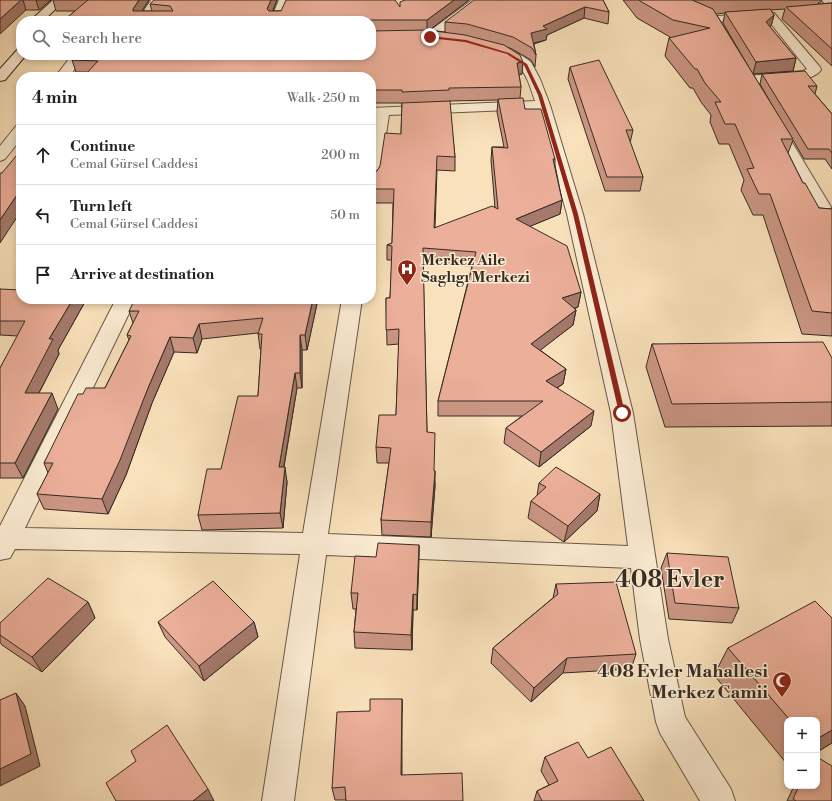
<!DOCTYPE html>
<meta charset="utf-8">
<style>
body{margin:0;font-family:"Libre Bodoni",serif;background:#f6f6f6;color:#202124}
.controls{position:absolute;right:12px;bottom:12px;display:grid;overflow:hidden;border-radius:8px;box-shadow:0 2px 6px #0003}
.controls button{width:36px;height:36px;display:grid;place-items:center;padding:0;border:0;border-bottom:1px solid #e0e0e0;background:#fff;color:#202124;font:20px sans-serif}
.stop{position:absolute;width:12px;height:12px;margin:-9px;border:3px solid #8f2418;border-radius:50%;background:#fff}
.stop.end{background:#8f2418;border-color:#fff;box-shadow:0 1px 4px #0008}
.list{margin:0;padding:0;list-style:none}
h2{display:flex;justify-content:space-between;align-items:center;height:52px;margin:0;padding:0 16px;font-size:17px}
h2 small{font-size:13px;font-weight:400;color:#757577}
.list li{display:grid;grid-template-columns:26px 1fr auto;gap:12px;align-items:center;box-sizing:border-box;height:60px;padding:0 16px;border-top:1px solid #e0e0e0}
.list b{display:block;font-size:15px;white-space:nowrap}
.list p{margin:0;font-size:13px;white-space:nowrap;color:#757577}
.list em{font-size:13px;font-style:normal;color:#757577}
.icon{flex:none;width:22px;height:22px;fill:none;stroke:currentColor;stroke-width:2;stroke-linecap:round;stroke-linejoin:round}
.map{position:relative;flex:none;width:832px;height:801px;overflow:hidden}
.search{position:absolute;background:#fff;box-shadow:0 2px 6px #0003;left:16px;top:16px;width:360px;height:44px;display:flex;align-items:center;gap:10px;box-sizing:border-box;padding:0 14px;border-radius:16px;color:#757577;font-size:15px}
.panel{position:absolute;background:#fff;box-shadow:0 2px 6px #0003;left:16px;top:72px;width:360px;height:232px;border-radius:16px}
.map>svg:first-child{display:block}
</style>
<div class="map">
<svg width="832" height="801" viewBox="0 0 832 801">
<rect width="100%" height="100%" fill="#f9e1bb"/>
<filter id="stains"><feTurbulence type="fractalNoise" baseFrequency=".005" numOctaves="4"/><feColorMatrix values="0 0 0 0 .2 0 0 0 0 .09 0 0 0 0 .02 0 0 0 .5 -.17"/></filter>
<radialGradient id="worn" r=".72"><stop offset=".6" stop-color="#630" stop-opacity="0"/><stop offset="1" stop-color="#630" stop-opacity=".3"/></radialGradient>
<g fill="none" stroke-linecap="round" stroke-linejoin="round">
<g stroke="#665848" stroke-width="2">
<path id="minor" d="M151 0H163L150 17 172 19 174 21H137Z
M279 0H291L282 21H270Z
M770 12 774 13 820 67 821 70C812 84 765 83 749 84L744 83 742 80 744 77 749 76 803 71 807 69 764 15 766 13Z
M754 13 758 14 760 16 758 18 708 23 704 22 702 20 704 18 708 17Z
M496 46 521 55 531 62 540 79 550 105 583 214 633 413 668 639 685 717 731 789 735 801H700L660 733 656 722 640 639 631 568 326 555 294 801H262L300 554 15 549 10 558 0 560V526L116 299H136L25 528 303 533 342 299H362L328 534 628 546 611 413 567 214 537 109 389 115 379 180 377 183 371 185V135L374 116H371V108L535 101C525 71 523 63 492 53L490 50 492 47Z
M72 55H85L69 77H55Z
M774 120 779 121 781 124 831 207 829 211 823 212 817 211 815 207 767 124 769 121Z
M21 125V139L5 159 0 161V146L16 126Z"/>
</g>
<g stroke="#665848" stroke-width="2">
<path id="tertiary" d="M472 0H485L434 40 371 41V33H427Z
M821 0H832V7L828 6Z"/>
</g>
<g stroke="#352b22" stroke-width="2">
<path id="secondary" d="M53 0H65L43 21H30Z
M21 49V55H26L5 80 0 81V69L17 50Z"/>
</g>
<use href="#minor" fill="#fbecd3" fill-rule="evenodd"/>
<use href="#tertiary" fill="#fbecd3" fill-rule="evenodd"/>
<use href="#secondary" fill="#fbecd3" fill-rule="evenodd"/>
</g>
<path fill="#cb9684" stroke="#352b22" fill-rule="evenodd" d="M0 0H51L39 10H26Z
M53 0H149L142 11H152L150 4 154 0H277L273 11 400 7 469 0 429 30 445 32V22L603 0 609 12 608 24 584 18 547 35 546 40 534 44 536 55 535 67 531 60 512 49 507 47 523 62 522 74 519 75 521 87 520 98 525 109 555 159V165L562 200 560 214 530 226 581 292 578 307 574 309 576 310 573 325 540 350 566 369 563 384 557 388 591 426 539 467 504 443 506 428 522 416H438V401L472 266 423 263 427 432 434 471 435 486 431 537 382 535 381 520 389 463H377L376 447 396 415 399 344 387 345 386 298H390L392 260H387V245L392 243 393 203H371V173L377 171 401 134 402 103H371V77L76 72 72 60 371 55V21H63L75 11H56ZM498 100 497 112 504 147H492L491 160 495 208 435 228 437 170 455 171V157L449 101Z
M623 0H822L821 2H819L818 4 832 3V66L782 19 785 9 770 10 774 15 771 26 770 27 796 58 793 71 753 74 781 121 760 84 762 74 817 86 815 94 832 114V169L825 159H804L793 140 788 153 803 183 819 208 832 209V336L802 334 763 215H753L741 190 744 180 729 144H719L710 122 711 115 701 102 693 88H690L665 56 669 38 670 37 637 18ZM725 13 723 23 748 66 716 14Z
M570 67 633 130 630 143 643 177 640 191H605L568 79Z
M0 289 21 299H90V301L86 300 58 350 59 354 39 393 58 409 23 478H0V368L18 336 0 335Z
M318 299 307 350H302V388H297L284 467 287 482 283 528 202 530 198 515 258 396 261 349H260L258 333 202 339 197 353 174 352 152 403 126 475 108 514 44 509 37 494 48 473 44 463 83 394 105 388 129 340 127 335 133 323 129 311Z
M652 344 832 358V426L665 427 646 367Z
M539 483 600 494 597 511 564 542 528 518 531 501 537 496Z
M419 545 417 610H413L412 650 355 648 354 632 356 609H353L351 593 376 557Z
M667 553 739 608 732 623 669 619 661 568Z
M556 584 636 654 631 669 563 673 531 702 491 663 493 648 553 598Z
M88 602 95 618 42 672 2 645 0 642V623Z
M832 618V743L817 752V720H787V764L714 675 728 648Z
M158 622H254L258 637 204 681 165 637Z
M402 699V713L346 800H335L332 788 370 711Z
M545 757 588 758 644 801H534L537 791 549 785 541 771Z
M794 786H817L832 801H787Z"/>
<path fill="#a57a6c" stroke="#352b22" d="M21 0H23L26 10 0 34V19Z
M36 0H51L39 10Z
M139 0H149L136 20 133 9Z
M271 0H277L269 20 267 9Z
M454 0H469L427 32V20Z
M585 7 584 18 547 35 546 40 530 44 531 33 543 26Z
M774 15 771 26 762 34 766 22Z
M796 58 793 71 753 74 756 62Z
M523 62 522 74 516 75 517 63Z
M21 189V211L0 243V220Z
M562 200 560 214 514 233 516 219Z
M581 292 578 307 559 313 562 298Z
M73 299H85L86 300 58 350 59 354 31 408 25 393 49 339Z
M313 299H318L307 350 305 335Z
M576 310 573 325 529 359 531 344Z
M199 324 202 339 197 353 193 338Z
M300 335 302 350V388L300 373Z
M170 337 174 352 152 403 126 475 108 514 102 499 148 388Z
M566 369 563 384 544 396 546 381Z
M295 373 297 388 281 482 279 467Z
M52 393 58 409 23 478 15 463Z
M594 411 591 426 539 467 541 452Z
M285 467 287 482 283 528 280 513Z
M435 471V486L431 537V522Z
M600 494 597 511 564 542 568 526Z
M419 545V560L417 610V595Z
M413 594V610L412 650 411 635Z
M88 602 95 618 42 672 32 657Z
M254 622 258 637 204 681 199 666Z
M567 658 563 673 531 702 534 688Z
M16 693 25 706 40 766 0 786V769Z
M402 699V788L401 775Z
M832 730V743L817 752V739Z
M208 789 214 801H193Z"/>
<path fill="#ecaf9a" stroke="#352b22" d="M0 0H21L0 19Z
M88 0H139L133 9V11H173L170 6 150 4 154 0H271L267 9 269 11H281L286 0H395L400 7V2L405 0H454L427 20H370L369 21H63Z
M474 0H603L609 12 585 7 543 26 547 29 531 33 536 55 532 48 513 37 467 24 445 22Z
M639 0H692L713 9 793 139H781L803 183H805L819 208 832 209V313L812 311 770 194H759L747 169 754 168 735 124H725L715 102H721L705 83 697 69H695L669 38 710 28 673 20 640 1Z
M832 3V49L786 7Z
M770 9 774 15 766 22 796 58 756 62 725 12Z
M427 30 465 35 504 45 520 55 523 62 517 63 521 87 449 88V90L402 92V90H371V77H83L98 61 72 60 77 55H371V31Z
M599 60 633 130H626L643 177H607L570 67Z
M805 71 817 86H808L832 114V153L829 149H808L762 74Z
M523 98 525 109H541L555 159H553L562 200 516 219 567 246 581 292 562 298 576 310 531 344 566 369 546 381 594 411 541 452 506 428 543 401H438L476 252 423 248 427 432 435 433 434 471H435L431 522 381 520 391 448 376 447 379 415H396L399 329 386 330V298H390L392 246 387 245 392 243 394 189H371V173L377 171 380 166 385 133 401 134 402 103 450 101 455 157 437 156 434 228 492 206 498 209 492 147 508 148 498 99Z
M21 150V189L0 220V173H2Z
M0 289 21 290V299H73L49 339H53L25 393H52L15 463H0V368L25 321H0Z
M135 299H313L305 335H300V373H295L279 467H285L280 513 198 515 207 469H221L238 396H258L262 334H258L263 318 199 324 193 338 170 337 148 388 120 460 102 499 37 494 53 463H44L78 394H83L86 388H105L131 336 127 335 139 311H129Z
M823 342 832 358V402L672 404 652 344Z
M556 467 600 494 568 526 531 501 546 487 539 483Z
M378 543 419 545 417 595 413 594 411 635 354 632 358 593H351L355 556 376 557Z
M667 553 728 557 739 608 675 603Z
M48 578 88 602 32 657 0 635V623Z
M213 581 254 622 199 666 158 622Z
M616 582 636 654 567 658 534 688 493 648 558 594 556 584Z
M815 601 832 618V730L817 739V720H790L728 648Z
M16 693 31 754 0 769V700Z
M370 699H402L401 775 462 773 463 801H346L345 787 332 788 337 712 370 711Z
M167 725 208 789 193 801H116L106 783 136 761 131 751Z
M578 742 588 758 611 747 644 801H542L537 791 558 781 545 757Z
M817 757 832 766V801H796L793 799 799 786H817Z"/>
<path fill="#8f2418" d="M430 36 466 40 509 53 527 64 542 95 578 214 625 413V414H620L619 413 573 214 538 95 524 65 507 54 465 42 429 38Z"/>
<defs>
<g id="hospital-pin" transform="scale(1)"><path d="M0 17L-7.5 6A9.5 9.5 0 1 1 7.5 6Z" fill="#8f2418" stroke="#fbecd3"/><path d="M-5-5h3v3.5h4V-5h3V5h-3V1.5h-4V5h-3Z" fill="#fff"/></g>
<g id="mosque-pin" transform="scale(1)"><path d="M0 17L-7.5 6A9.5 9.5 0 1 1 7.5 6Z" fill="#8f2418" stroke="#fbecd3"/><path d="M3.5-4.9A6 6 0 1 0 3.5 4.9A5 5 0 1 1 3.5-4.9Z" fill="#fff"/></g>
</defs>
<g fill-rule="evenodd">
<use href="#hospital-pin" x="407" y="269"/>
<use href="#mosque-pin" x="782" y="681"/>
</g>
<g text-anchor="middle" stroke-width="3" stroke-linejoin="round" paint-order="stroke">
<g font-size="15" font-weight="bold" fill="#352b22" stroke="#fbecd3" text-anchor="start">
<text x="421" y="265">Merkez Aile<tspan x="421" dy="17">Saglıgı Merkezi</tspan></text>
</g>
<g font-size="18" font-weight="bold" fill="#352b22" stroke="#fbecd3" text-anchor="end">
<text x="768" y="677">408 Evler Mahallesi<tspan x="768" dy="21">Merkez Camii</tspan></text>
</g>
<g font-size="23" font-weight="bold" fill="#352b22" stroke="#fbecd3">
<text x="670" y="587">408 Evler</text>
</g>
</g>
<rect width="100%" height="100%" filter="url(#stains)"/>
<rect width="100%" height="100%" fill="url(#worn)"/>
</svg>
<div class="controls">
<button>+</button>
<button>−</button>
</div>
<div class="stop" style="left:622px;top:413px"></div>
<div class="stop end" style="left:430px;top:37px"></div>
<div class="search"><svg class="icon" aria-label="search" viewBox="0 0 24 24"><circle cx="10" cy="10" r="6"/><path d="M15 15l6 6"/></svg>Search here</div>
<section class="panel">
<h2>4 min<small>Walk · 250 m</small></h2>
<ul class="list">
<li><svg class="icon" aria-label="ahead" viewBox="0 0 24 24"><path d="M12 20V5M6 11l6-6 6 6"/></svg><div><b>Continue</b><p>Cemal Gürsel Caddesi</p></div><em>200 m</em></li>
<li><svg class="icon" aria-label="left" viewBox="0 0 24 24"><path d="M17 20v-9H6M10 6l-5 5 5 5"/></svg><div><b>Turn left</b><p>Cemal Gürsel Caddesi</p></div><em>50 m</em></li>
<li><svg class="icon" aria-label="arrive" viewBox="0 0 24 24"><path d="M6 21V4h12l-3 4 3 4H6"/></svg><div><b>Arrive at destination</b></div></li>
</ul>
</section>
</div>
